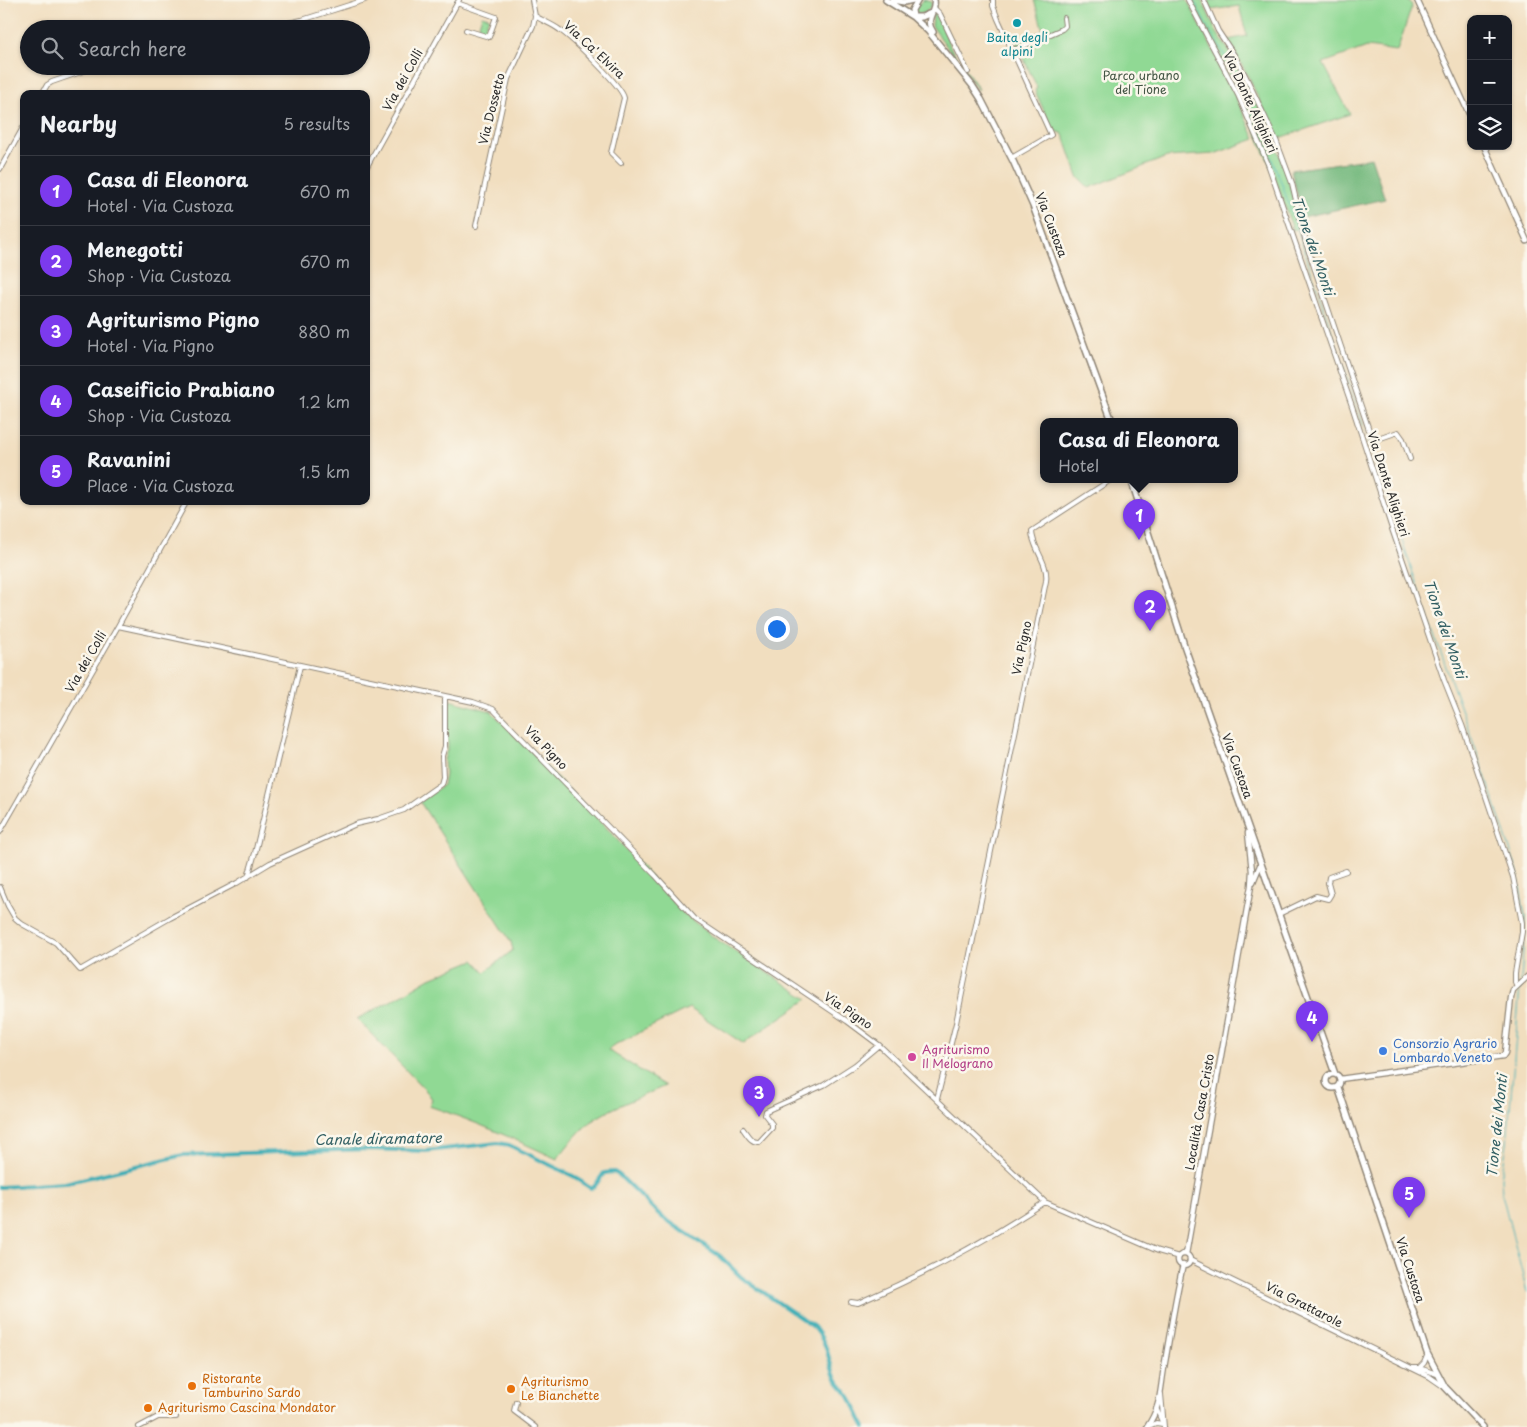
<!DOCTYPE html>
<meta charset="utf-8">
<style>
body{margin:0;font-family:"Playpen Sans",sans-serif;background:#242831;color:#f1f3f6}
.controls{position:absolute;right:15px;top:15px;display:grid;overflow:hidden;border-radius:10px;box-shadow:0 1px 4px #0004}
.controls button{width:45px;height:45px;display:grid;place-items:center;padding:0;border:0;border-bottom:1px solid #363941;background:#171b24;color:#f1f3f6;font:25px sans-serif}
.you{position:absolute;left:776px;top:628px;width:18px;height:18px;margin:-12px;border:4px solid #fff;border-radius:50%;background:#1a73e8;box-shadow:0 0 0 8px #1a73e833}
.badge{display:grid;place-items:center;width:32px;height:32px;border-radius:50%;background:#7c3aed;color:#fff;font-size:16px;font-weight:700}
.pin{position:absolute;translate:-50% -41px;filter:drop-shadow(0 1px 2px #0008)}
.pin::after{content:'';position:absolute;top:26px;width:18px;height:15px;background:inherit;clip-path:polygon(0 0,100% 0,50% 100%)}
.popup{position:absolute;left:1040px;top:418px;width:198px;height:65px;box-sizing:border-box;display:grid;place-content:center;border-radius:10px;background:#171b24;filter:drop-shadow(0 1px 4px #0005);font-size:16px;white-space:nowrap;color:#9ea1a6}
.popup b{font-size:19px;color:#f1f3f6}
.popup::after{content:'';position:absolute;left:50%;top:100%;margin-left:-10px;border:10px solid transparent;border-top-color:#171b24}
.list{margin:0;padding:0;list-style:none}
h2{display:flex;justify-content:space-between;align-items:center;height:65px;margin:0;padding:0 20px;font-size:21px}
h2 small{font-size:16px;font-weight:400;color:#9ea1a6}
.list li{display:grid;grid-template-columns:32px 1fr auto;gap:15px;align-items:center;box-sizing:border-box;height:70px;padding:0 20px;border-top:1px solid #363941}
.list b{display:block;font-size:19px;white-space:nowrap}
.list p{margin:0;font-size:16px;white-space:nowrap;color:#9ea1a6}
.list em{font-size:16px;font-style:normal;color:#9ea1a6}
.icon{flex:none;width:28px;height:28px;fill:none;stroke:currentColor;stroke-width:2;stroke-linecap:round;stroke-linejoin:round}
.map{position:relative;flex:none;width:1527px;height:1427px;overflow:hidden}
.search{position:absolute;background:#171b24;box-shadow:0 1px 4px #0004;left:20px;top:20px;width:350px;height:55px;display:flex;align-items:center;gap:12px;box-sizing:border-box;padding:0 18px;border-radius:28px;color:#9ea1a6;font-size:19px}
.panel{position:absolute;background:#171b24;box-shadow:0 1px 4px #0004;left:20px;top:90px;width:350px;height:415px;border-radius:10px}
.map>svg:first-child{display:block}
</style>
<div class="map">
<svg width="1527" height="1427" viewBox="0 0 1527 1427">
<rect width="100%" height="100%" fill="#fbf7ec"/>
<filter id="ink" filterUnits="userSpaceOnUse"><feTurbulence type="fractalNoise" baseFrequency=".02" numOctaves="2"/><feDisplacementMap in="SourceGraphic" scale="10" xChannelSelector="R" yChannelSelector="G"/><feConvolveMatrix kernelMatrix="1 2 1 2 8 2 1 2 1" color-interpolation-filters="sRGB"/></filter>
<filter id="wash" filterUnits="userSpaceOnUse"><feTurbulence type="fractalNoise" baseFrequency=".0096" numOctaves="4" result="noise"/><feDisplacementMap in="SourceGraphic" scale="20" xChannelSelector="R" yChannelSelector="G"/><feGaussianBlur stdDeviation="1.12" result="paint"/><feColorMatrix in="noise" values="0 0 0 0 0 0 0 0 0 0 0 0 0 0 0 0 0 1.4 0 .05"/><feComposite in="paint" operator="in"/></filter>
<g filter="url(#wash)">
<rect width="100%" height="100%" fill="#f1debf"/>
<path fill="#90d994" stroke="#5e8260" d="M924 0 932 2 931 7 925 13 915 14 914 12 915 6Z
M1034 0H1187L1224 71 1255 139 1214 154 1167 157 1089 188 1078 177 1065 139 1062 133 1053 131 1035 91 1037 87 1016 43 1043 30Z
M1191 0H1202C1207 10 1211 21 1216 31 1221 40 1228 48 1233 57 1262 108 1290 171 1300 228L1293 230 1273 172 1241 97Z
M1207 0H1409L1412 6 1397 51 1367 47 1323 63 1350 114 1277 139 1250 80 1228 40 1247 36 1239 6 1211 10Z
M936 13 952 50 979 89 978 90 932 26 933 15Z
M482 15 489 17 484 30 478 28Z
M449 700 491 711 604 825 683 913 716 939 808 999 751 1038 744 1044 689 1008 612 1046 608 1050 665 1086C641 1097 608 1108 588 1124 576 1134 567 1147 557 1159 515 1139 474 1121 429 1106L432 1099 428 1093 357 1019 400 996 430 978 474 960 485 972 513 950 511 942 420 802 443 785 445 774 444 760 448 746 446 704Z"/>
<path fill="#74b97e" stroke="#507254" d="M1371 157 1385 199 1303 217 1291 170 1367 159Z"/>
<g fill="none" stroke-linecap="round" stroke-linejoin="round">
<path stroke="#3daeb6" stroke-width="1" d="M1194 0 1204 21 1231 66 1251 108 1282 184 1424 606 1481 764 1517 870 1525 917 1521 981
M1520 987 1507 1144 1501 1178 1502 1194 1527 1292"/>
<path stroke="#3daeb6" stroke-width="4" d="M0 1187 65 1183 183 1155 369 1149 426 1151 498 1143 509 1145 575 1177 590 1188 594 1187 604 1173 614 1172 619 1175 662 1217 720 1256 741 1277 814 1327C829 1345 827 1357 835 1377 840 1386 849 1393 853 1402 857 1411 860 1419 865 1427"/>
</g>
</g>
<g filter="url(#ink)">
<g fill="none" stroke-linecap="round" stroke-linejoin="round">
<g stroke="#8e8475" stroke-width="6">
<path id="minor" d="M993 0V6L998 19 1051 135 1013 157
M1188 0 1238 95 1268 164 1352 406 1391 526 1444 680 1462 725 1513 877 1522 923V932L1515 973V982L1517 986
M1204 0 1218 31 1234 55 1246 77 1276 140 1292 183 1306 243 1370 433 1375 439H1378L1398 432 1403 439 1410 459
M457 3 496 17 489 37 466 30
M934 8 940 14 968 72
M535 16C543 21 552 24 560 30 572 38 622 86 624 98L611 153 621 163
M261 29 302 20 365 0
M1012 51 1062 29 1065 26 1064 18
M42 94 47 85 52 82 98 66
M366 168 459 0
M0 169 24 126
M476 226 508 79 533 26 535 16 532 0
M118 626 473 702 493 709 655 875 695 919 847 1021 879 1045 1045 1202 1158 1251 1179 1257
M0 832 118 626 187 501
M248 877 255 853 300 666
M0 887 8 906 15 918 22 924 56 943 80 970 170 918 237 883 270 863 356 824 378 819 404 810 441 784 443 777 442 756 445 746V696
M1279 914 1316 896 1328 899 1331 894 1328 883 1329 877 1346 871
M937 1099 956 1023 1046 581C1049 563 1032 548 1032 531L1112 479
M743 1129C747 1134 751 1143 759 1142L772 1128V1124L765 1115 766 1111 824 1085 855 1065 879 1045
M1190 1260 1430 1377 1443 1386
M851 1302 858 1303C923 1275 986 1241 1045 1202
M1411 1368H1419L1437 1374
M1419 1368 1424 1363 1427 1356
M1161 1394 1164 1427
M516 1402 514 1411 535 1427
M1157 1410 1163 1424
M1149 1426 1156 1423 1163 1424
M139 1427 158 1417H176"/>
</g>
<g stroke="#8e8475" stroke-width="7">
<path id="tertiary" d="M1417 0 1471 118
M1484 146 1527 241
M1253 882 1261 863
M1340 1079 1503 1056 1505 1053 1511 998 1513 990 1527 977
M1186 1254 1251 886 1252 871 1248 833
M1178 1260a6 6 0 1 1 12 0a6 6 0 1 1-12 0Z
M1147 1427C1161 1407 1160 1391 1164 1368 1170 1334 1175 1299 1183 1265"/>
</g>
<g stroke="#8e8475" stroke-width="8">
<path id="secondary" d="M886 0 913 17 928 31 972 85 981 99 1013 161 1033 206 1112 421
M892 0 904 2 913 0
M913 17 912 10 918 0
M914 17H922L931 13
M933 32C923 17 937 13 934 0
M1131 479 1185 648 1335 1074
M1326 1081a7 7 0 1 1 14 0a7 7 0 1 1-14 0Z
M1338 1087 1427 1353 1445 1387 1483 1427"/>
</g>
<use href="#minor" stroke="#fff" stroke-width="4"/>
<use href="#tertiary" stroke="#fff" stroke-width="4.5"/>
<use href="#secondary" stroke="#fff" stroke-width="5"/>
</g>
</g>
<circle fill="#0f9aa8" stroke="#fbf7ec" stroke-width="2" cx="1017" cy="23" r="5"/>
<circle fill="#3f7fe0" stroke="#fbf7ec" stroke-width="2" cx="1383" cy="1051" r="5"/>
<circle fill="#d1479c" stroke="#fbf7ec" stroke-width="2" cx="912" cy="1057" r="5"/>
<g fill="#e8710a" stroke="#fbf7ec" stroke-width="2">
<circle cx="192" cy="1386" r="5"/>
<circle cx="511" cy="1389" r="5"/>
<circle cx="148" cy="1408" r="5"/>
</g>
<g text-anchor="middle" stroke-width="5" stroke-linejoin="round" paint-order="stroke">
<g font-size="12" fill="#0d838f" stroke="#fbf7ec">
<text x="1017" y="42">Baita degli<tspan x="1017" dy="14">alpini</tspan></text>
</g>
<g font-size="12" fill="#2b2b2b" stroke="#fbf7ec">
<text transform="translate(594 50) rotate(43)" y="4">Via Ca' Elvira</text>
<text transform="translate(403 80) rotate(-61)" y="4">Via dei Colli</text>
<text transform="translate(1250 102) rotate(65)" y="4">Via Dante Alighieri</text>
<text transform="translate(492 109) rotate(-76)" y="4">Via Dossetto</text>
<text transform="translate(1051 225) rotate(69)" y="4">Via Custoza</text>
<text transform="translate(1388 484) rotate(72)" y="4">Via Dante Alighieri</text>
<text transform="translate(1022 648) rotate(-78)" y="4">Via Pigno</text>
<text transform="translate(86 662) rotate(-60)" y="4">Via dei Colli</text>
<text transform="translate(546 748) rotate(46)" y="4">Via Pigno</text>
<text transform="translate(1237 766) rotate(70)" y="4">Via Custoza</text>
<text transform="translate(848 1011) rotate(34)" y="4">Via Pigno</text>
<text transform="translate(1200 1112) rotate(-80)" y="4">Località Casa Cristo</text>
<text transform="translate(1410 1270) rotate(72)" y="4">Via Custoza</text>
<text transform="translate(1304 1305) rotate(27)" y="4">Via Grattarole</text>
</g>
<g font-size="12" fill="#445645" stroke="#fbf7ec">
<text x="1141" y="80">Parco urbano<tspan x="1141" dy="14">del Tione</tspan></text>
</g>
<g font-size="12" fill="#366cbe" stroke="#fbf7ec" text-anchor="start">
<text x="1393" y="1048">Consorzio Agrario<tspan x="1393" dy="14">Lombardo Veneto</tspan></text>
</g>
<g font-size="12" fill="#b23c85" stroke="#fbf7ec" text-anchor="start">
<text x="922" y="1054">Agriturismo<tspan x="922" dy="14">Il Melograno</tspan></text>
</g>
<g font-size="12" fill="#c56008" stroke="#fbf7ec" text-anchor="start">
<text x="202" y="1383">Ristorante<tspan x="202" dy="14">Tamburino Sardo</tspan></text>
<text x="521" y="1386">Agriturismo<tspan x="521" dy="14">Le Bianchette</tspan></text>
<text x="158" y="1412">Agriturismo Cascina Mondator</text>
</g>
<g font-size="14" font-style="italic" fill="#325f63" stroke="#fbf7ec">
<text transform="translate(1313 246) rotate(71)" y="5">Tione dei Monti</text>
<text transform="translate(1445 629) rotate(71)" y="5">Tione dei Monti</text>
<text transform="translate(1497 1126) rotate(-84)" y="5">Tione dei Monti</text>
<text transform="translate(378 1139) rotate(-1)" y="5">Canale diramatore</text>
</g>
</g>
</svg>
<div class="controls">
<button>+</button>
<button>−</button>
<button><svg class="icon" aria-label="layers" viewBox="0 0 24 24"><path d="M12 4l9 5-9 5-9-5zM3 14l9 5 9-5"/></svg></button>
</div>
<div class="you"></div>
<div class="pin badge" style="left:1139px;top:540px">1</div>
<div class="popup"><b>Casa di Eleonora</b>Hotel</div>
<div class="pin badge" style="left:1150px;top:631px">2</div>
<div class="pin badge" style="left:759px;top:1117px">3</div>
<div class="pin badge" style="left:1312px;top:1042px">4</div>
<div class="pin badge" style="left:1409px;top:1218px">5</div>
<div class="search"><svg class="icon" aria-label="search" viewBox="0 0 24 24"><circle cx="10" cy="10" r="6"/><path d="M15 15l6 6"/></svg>Search here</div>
<section class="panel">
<h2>Nearby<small>5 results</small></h2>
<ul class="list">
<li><span class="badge">1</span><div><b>Casa di Eleonora</b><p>Hotel · Via Custoza</p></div><em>670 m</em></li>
<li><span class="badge">2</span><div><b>Menegotti</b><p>Shop · Via Custoza</p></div><em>670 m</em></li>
<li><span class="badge">3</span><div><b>Agriturismo Pigno</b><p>Hotel · Via Pigno</p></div><em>880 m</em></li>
<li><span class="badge">4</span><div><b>Caseificio Prabiano</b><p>Shop · Via Custoza</p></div><em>1.2 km</em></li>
<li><span class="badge">5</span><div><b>Ravanini</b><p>Place · Via Custoza</p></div><em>1.5 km</em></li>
</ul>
</section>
</div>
